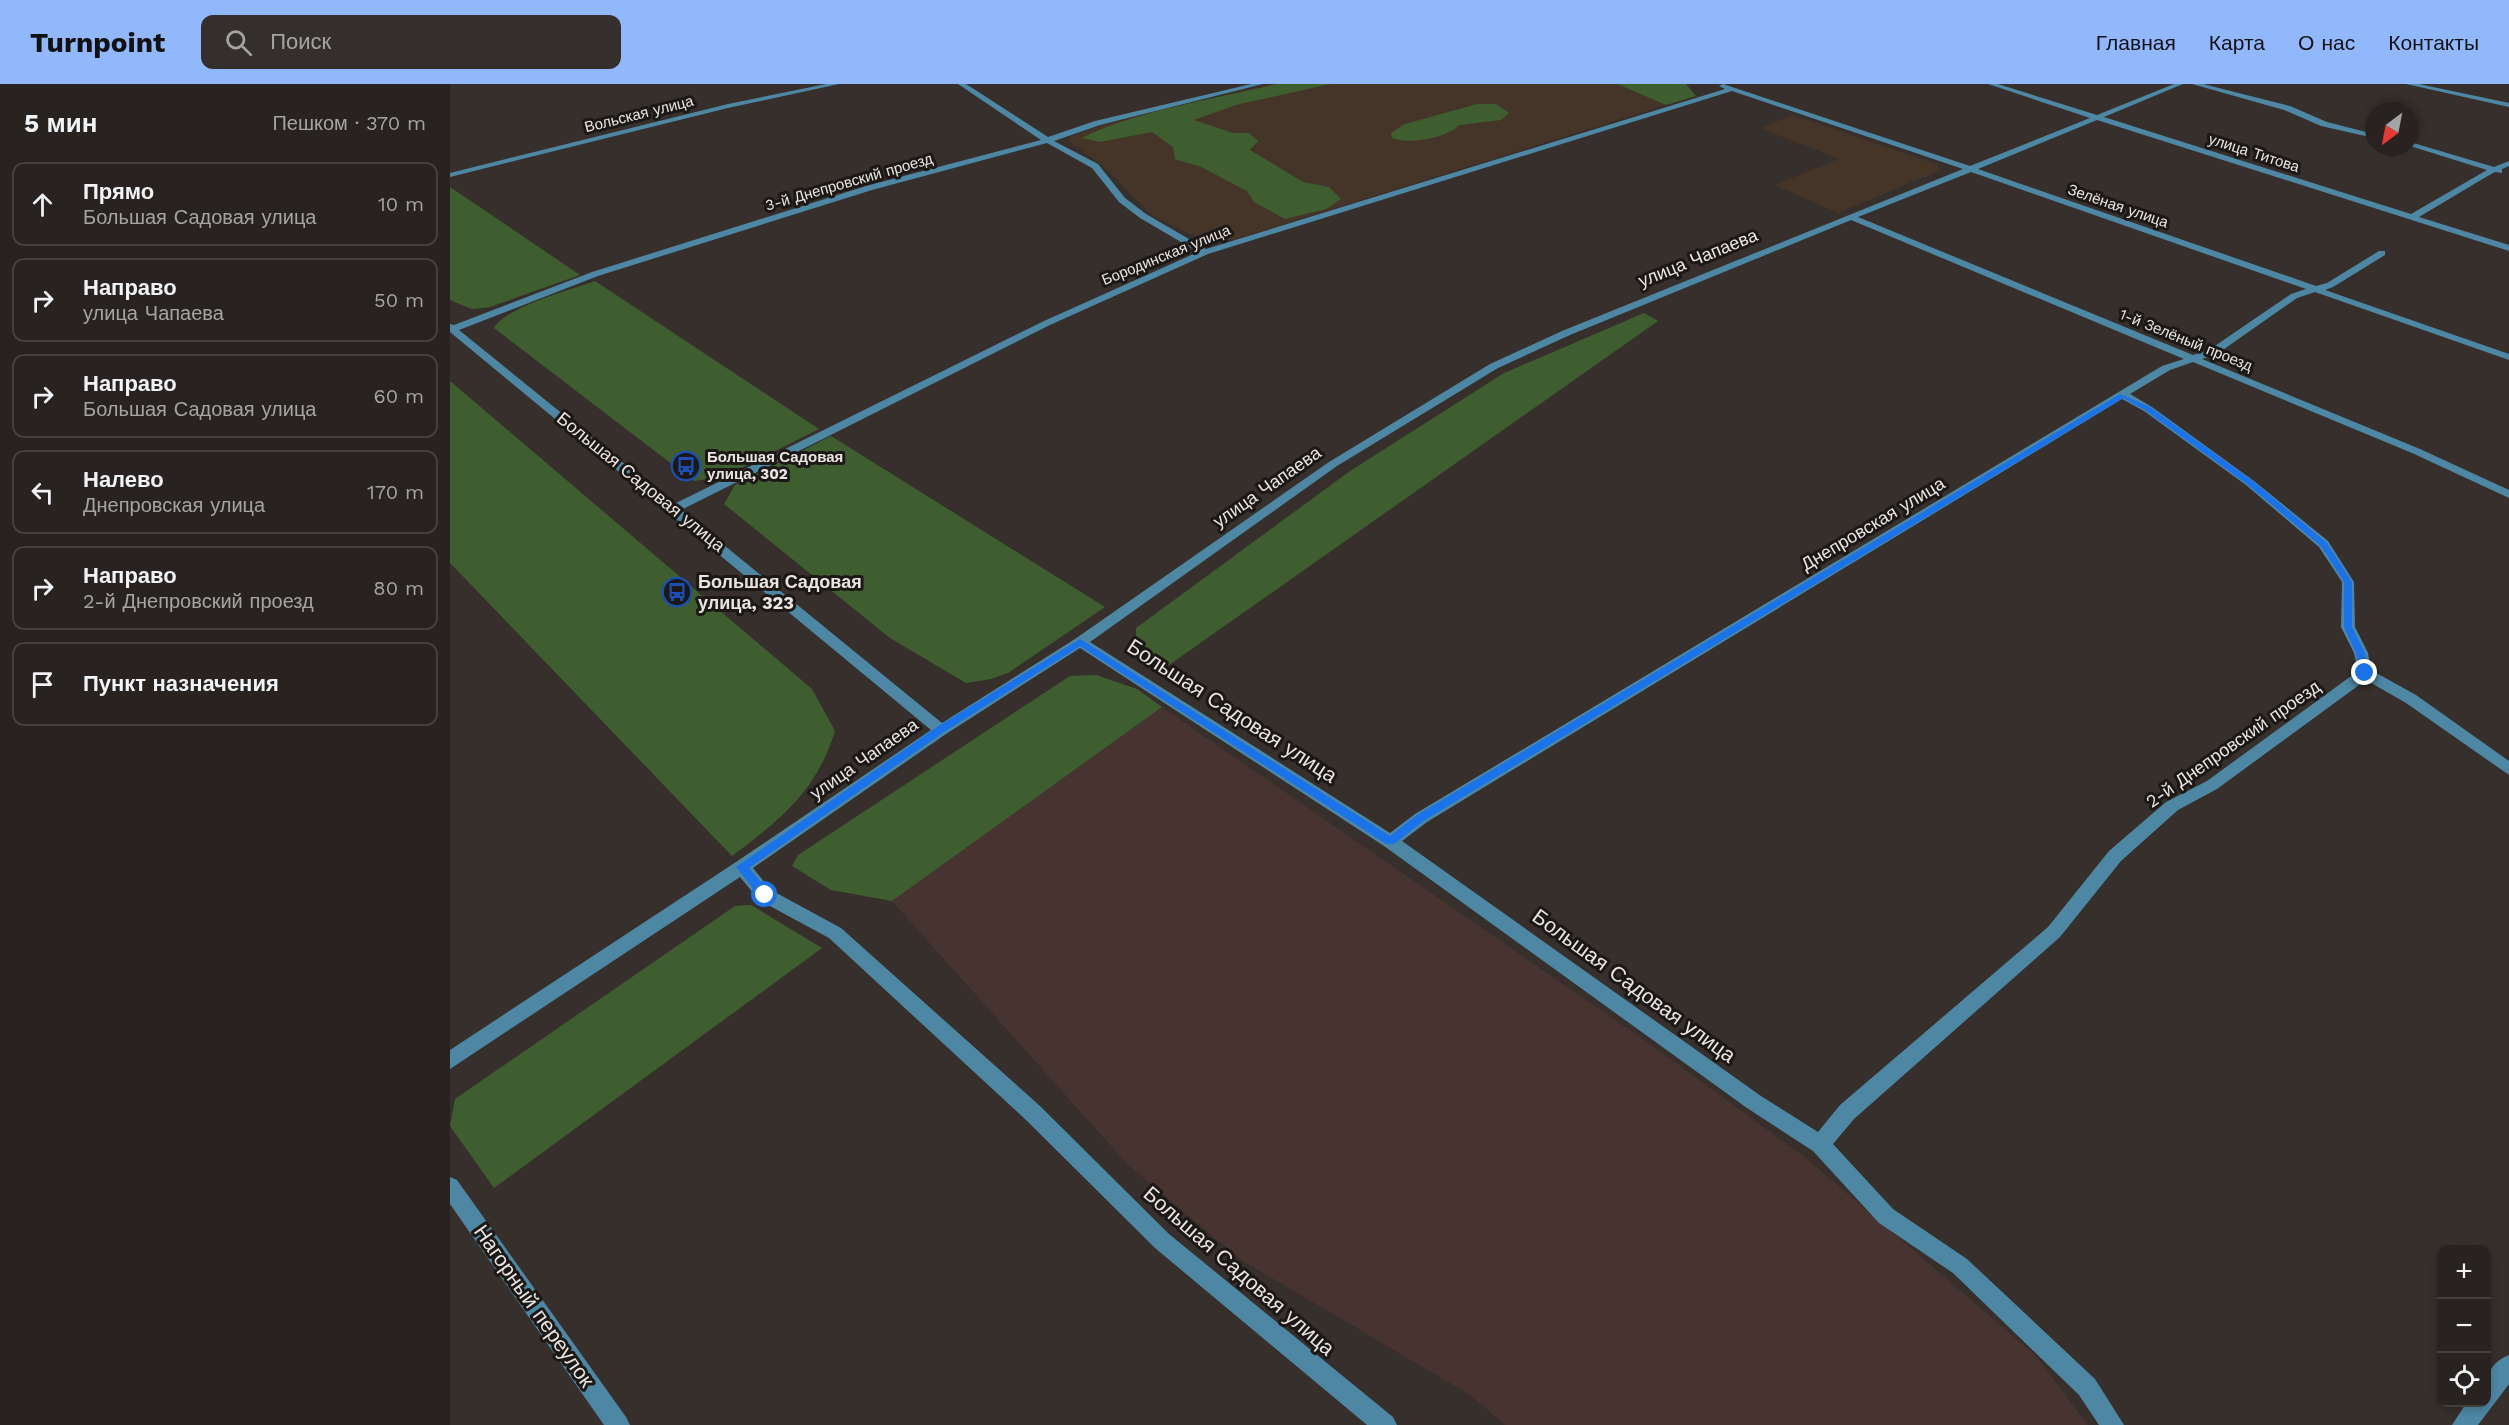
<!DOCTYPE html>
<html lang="ru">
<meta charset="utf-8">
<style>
body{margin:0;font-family:"Work Sans",sans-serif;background:#342f2d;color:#f1f3f6}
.controls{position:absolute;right:18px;bottom:18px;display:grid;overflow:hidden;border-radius:12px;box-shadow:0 3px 9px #0003}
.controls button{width:54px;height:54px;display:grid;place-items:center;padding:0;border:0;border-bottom:2px solid #44403e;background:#282320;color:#f1f3f6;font:30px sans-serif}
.compass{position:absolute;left:1915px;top:18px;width:54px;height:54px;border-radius:50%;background:#282320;box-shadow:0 3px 9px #0003;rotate:212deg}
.stop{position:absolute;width:18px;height:18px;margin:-14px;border:4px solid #1a73e8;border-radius:50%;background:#fff}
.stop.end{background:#1a73e8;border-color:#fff;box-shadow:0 2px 6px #0008}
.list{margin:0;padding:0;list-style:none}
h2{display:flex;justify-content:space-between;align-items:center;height:78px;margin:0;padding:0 24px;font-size:26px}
h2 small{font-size:20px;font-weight:400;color:#a5a4a5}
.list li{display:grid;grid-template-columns:39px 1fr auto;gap:18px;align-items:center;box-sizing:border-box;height:84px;margin:0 12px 12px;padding:0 12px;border:2px solid #44403e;border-radius:12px}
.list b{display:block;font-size:22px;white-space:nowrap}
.list p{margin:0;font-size:20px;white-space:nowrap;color:#a5a4a5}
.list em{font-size:20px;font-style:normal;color:#a5a4a5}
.icon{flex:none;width:33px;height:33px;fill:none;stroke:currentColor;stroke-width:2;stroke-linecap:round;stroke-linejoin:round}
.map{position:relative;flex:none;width:2059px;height:1341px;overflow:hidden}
header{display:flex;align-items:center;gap:36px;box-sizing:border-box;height:84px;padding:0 30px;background:#91b8fd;color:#111}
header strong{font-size:28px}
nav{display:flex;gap:33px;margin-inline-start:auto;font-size:21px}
.search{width:420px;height:54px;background:#342f2d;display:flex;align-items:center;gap:15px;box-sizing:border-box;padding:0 21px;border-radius:12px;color:#a5a4a5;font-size:22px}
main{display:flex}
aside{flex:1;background:#282320}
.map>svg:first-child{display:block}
</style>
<header>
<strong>Turnpoint</strong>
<div class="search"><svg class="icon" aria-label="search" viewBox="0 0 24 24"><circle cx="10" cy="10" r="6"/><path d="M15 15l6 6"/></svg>Поиск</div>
<nav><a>Главная</a><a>Карта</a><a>О нас</a><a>Контакты</a></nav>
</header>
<main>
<aside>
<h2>5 мин<small>Пешком · 370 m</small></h2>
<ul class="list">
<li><svg class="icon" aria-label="ahead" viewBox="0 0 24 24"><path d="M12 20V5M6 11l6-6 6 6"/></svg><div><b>Прямо</b><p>Большая Садовая улица</p></div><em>10 m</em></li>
<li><svg class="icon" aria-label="right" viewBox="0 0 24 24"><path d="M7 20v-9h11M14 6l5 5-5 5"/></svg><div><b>Направо</b><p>улица Чапаева</p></div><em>50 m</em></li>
<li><svg class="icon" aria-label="right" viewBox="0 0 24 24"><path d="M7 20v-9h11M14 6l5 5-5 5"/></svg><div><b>Направо</b><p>Большая Садовая улица</p></div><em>60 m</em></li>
<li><svg class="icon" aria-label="left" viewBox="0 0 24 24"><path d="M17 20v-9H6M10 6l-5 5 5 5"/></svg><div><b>Налево</b><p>Днепровская улица</p></div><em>170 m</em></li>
<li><svg class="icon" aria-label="right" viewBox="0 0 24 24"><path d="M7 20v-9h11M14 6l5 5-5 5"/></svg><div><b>Направо</b><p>2-й Днепровский проезд</p></div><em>80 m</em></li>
<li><svg class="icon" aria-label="arrive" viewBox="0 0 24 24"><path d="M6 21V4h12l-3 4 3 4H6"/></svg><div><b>Пункт назначения</b></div></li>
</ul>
</aside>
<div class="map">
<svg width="2059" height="1341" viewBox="0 0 2059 1341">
<rect width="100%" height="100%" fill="#362f2b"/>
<path fill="#443528" d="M821 0H1167L1216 21 783 156 763 157 740 150 700 130 652 81 618 57 620 53 651 41Z
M1343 31 1486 80 1491 86 1388 129 1324 101 1389 75 1310 44Z"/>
<path fill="#473330" d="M712 623 1200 960 1356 1074 1584 1270 1638 1341H1055L1020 1311 791 1176 678 1081 442 817Z"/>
<path fill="#3f5e30" d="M827 0H880L786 21 744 36 783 49H799L808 57 800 66 853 98 879 103 891 115 876 125 835 135 804 118 797 107 751 83 725 75 723 63 702 48 650 58 632 54C684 27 768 14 827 0Z
M1167 0H1236L1246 12 1216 21Z
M1027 20H1046L1059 29 1051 36 1009 41C999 54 956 61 942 54L941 49 955 40Z
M0 103 130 191 40 223 22 225 2 217 0 215Z
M145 197 369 345 273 393 244 397 44 244C56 223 120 206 145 197Z
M1194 229 1208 237 719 581 694 565 686 556V544L900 387 1054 289Z
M0 297 362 605 385 647C366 708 331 735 282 772L0 479Z
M381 352 655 523 558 589 541 595 516 599 440 554 274 420 285 401Z
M646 591 687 605 712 623 442 817 381 806 342 782 348 771 620 592Z
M301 821 372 864 44 1104 0 1042 5 1015 285 822Z"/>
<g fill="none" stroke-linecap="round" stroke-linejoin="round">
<path fill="#4d87a4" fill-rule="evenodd" d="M376 0H389L278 24 0 93V89L278 20Z
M508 0H516L598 53 645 37 801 0H813L650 41 604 57 648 80 675 114 696 130 756 165 1275 5 1269 2 1273 0 1520 82 1640 34 1538 0H1548L1647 31 1724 0H1733L1654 33 1961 130 2037 86 1960 62V58L2044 83 2059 77V82L2052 85V89L2045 88 2036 93 1969 133 2059 161V167L1647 36 1528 85 1866 202 1877 199 1929 167H1935V171L1883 203 1875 206 2059 270V276L1865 208 1847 214 1767 270 1752 275 1970 365 2059 406V414L1962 369 1743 278 1720 286 1680 310 1702 323 1804 397 1878 457 1904 498 1905 543 1918 569 1921 586 1966 611 2059 677V691L1956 619 1916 596 1767 705 1728 726 1671 777 1610 853 1404 1035 1383 1060 1443 1125 1517 1175 1645 1295 1674 1341H1649L1629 1311 1503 1189 1429 1139 1363 1067 1297 1024 934 762 630 564 496 650 303 784 321 806 391 844 590 1022 719 1150 943 1333 947 1341H917L705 1164 576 1036 379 854 309 816 290 793 0 985V966L286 778 481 646 0 248V240L4 241 142 188 416 102 591 56ZM1282 7 1513 85 1112 247 1040 280 879 378 625 555 492 639 231 426 600 241 758 170ZM597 59 642 84 669 118 690 134 748 168 594 237 224 420 9 246 148 192 422 106ZM1521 88 1547 97 1856 205 1841 210 1759 266 1743 271 1408 133ZM1401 136 1734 275 1712 282 965 730 940 749 640 558 887 382 1048 284 1120 251ZM1672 315 1694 327 1796 401 1869 463 1892 498 1891 543 1904 569 1908 587 1757 697 1716 718 1659 767 1598 843 1390 1021 1368 1048 1311 1012 952 757 977 738Z
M1742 0H1753L1840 22 1877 38 1924 50V54L1871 42 1834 26Z
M1956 0H1969L2059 19V23Z
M0 1093 7 1096 176 1333 180 1341H154L0 1120Z
M2059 1271V1300L2028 1341H2002L2017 1318H2036C2036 1297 2036 1280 2059 1271Z"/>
</g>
<path fill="#1a73e8" d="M1670 310 1700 323 1803 397 1877 459 1902 498V543L1915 569 1918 591 1910 589 1906 569 1894 543V498L1871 462 1798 401 1695 326 1673 314 975 736 944 760H936L630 562 494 648 299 784 319 808V814H311L286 783 487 643 630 555 940 752 967 731Z"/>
<defs>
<g id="bus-ring" transform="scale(1.5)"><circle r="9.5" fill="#1b1816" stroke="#1a4fb4" stroke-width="1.5"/><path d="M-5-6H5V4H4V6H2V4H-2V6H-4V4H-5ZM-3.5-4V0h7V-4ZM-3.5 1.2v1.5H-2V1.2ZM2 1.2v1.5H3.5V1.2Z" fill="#1a4fb4"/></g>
</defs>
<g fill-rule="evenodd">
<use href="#bus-ring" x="236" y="382"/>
<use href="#bus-ring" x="227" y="508"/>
</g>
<g text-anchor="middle" stroke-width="6" stroke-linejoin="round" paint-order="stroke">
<g font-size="15" fill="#eae5e2" stroke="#1b1816">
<text transform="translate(189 30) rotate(-14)" y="5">Вольская улица</text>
<text transform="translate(1804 69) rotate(18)" y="5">улица Титова</text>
<text transform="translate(399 98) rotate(-16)" y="5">3-й Днепровский проезд</text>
<text transform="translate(1668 122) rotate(19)" y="5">Зелёная улица</text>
<text transform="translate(716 171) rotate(-22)" y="5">Бородинская улица</text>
<text transform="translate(1736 256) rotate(22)" y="5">1-й Зелёный проезд</text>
</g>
<g font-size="15" font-weight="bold" fill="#eae5e2" stroke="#1b1816" text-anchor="start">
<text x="257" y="378">Большая Садовая<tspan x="257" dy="17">улица, 302</tspan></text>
</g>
<g font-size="18" fill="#eae5e2" stroke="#1b1816">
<text transform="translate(1248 174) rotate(-22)" y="6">улица Чапаева</text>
<text transform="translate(191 398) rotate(39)" y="6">Большая Садовая улица</text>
<text transform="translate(817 403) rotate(-35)" y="6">улица Чапаева</text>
<text transform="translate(1423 440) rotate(-31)" y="6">Днепровская улица</text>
<text transform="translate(1783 660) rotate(-35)" y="6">2-й Днепровский проезд</text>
<text transform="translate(414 675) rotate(-35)" y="6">улица Чапаева</text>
</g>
<g font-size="18" font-weight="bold" fill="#eae5e2" stroke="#1b1816" text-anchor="start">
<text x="248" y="504">Большая Садовая<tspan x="248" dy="21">улица, 323</tspan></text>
</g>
<g font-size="21" fill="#eae5e2" stroke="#1b1816">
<text transform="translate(782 627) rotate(33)" y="7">Большая Садовая улица</text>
<text transform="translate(1184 902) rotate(36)" y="7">Большая Садовая улица</text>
<text transform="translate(789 1187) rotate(41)" y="7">Большая Садовая улица</text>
<text transform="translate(84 1222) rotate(55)" y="7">Нагорный переулок</text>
</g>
</g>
</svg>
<div class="controls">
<button>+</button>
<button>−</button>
<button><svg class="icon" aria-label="locate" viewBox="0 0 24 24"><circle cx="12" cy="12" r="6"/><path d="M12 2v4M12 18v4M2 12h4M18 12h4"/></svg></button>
</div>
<svg class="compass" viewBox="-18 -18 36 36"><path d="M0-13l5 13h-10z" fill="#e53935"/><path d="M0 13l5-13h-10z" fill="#a5a4a5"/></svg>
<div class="stop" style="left:315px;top:811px"></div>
<div class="stop end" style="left:1915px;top:589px"></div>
</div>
</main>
